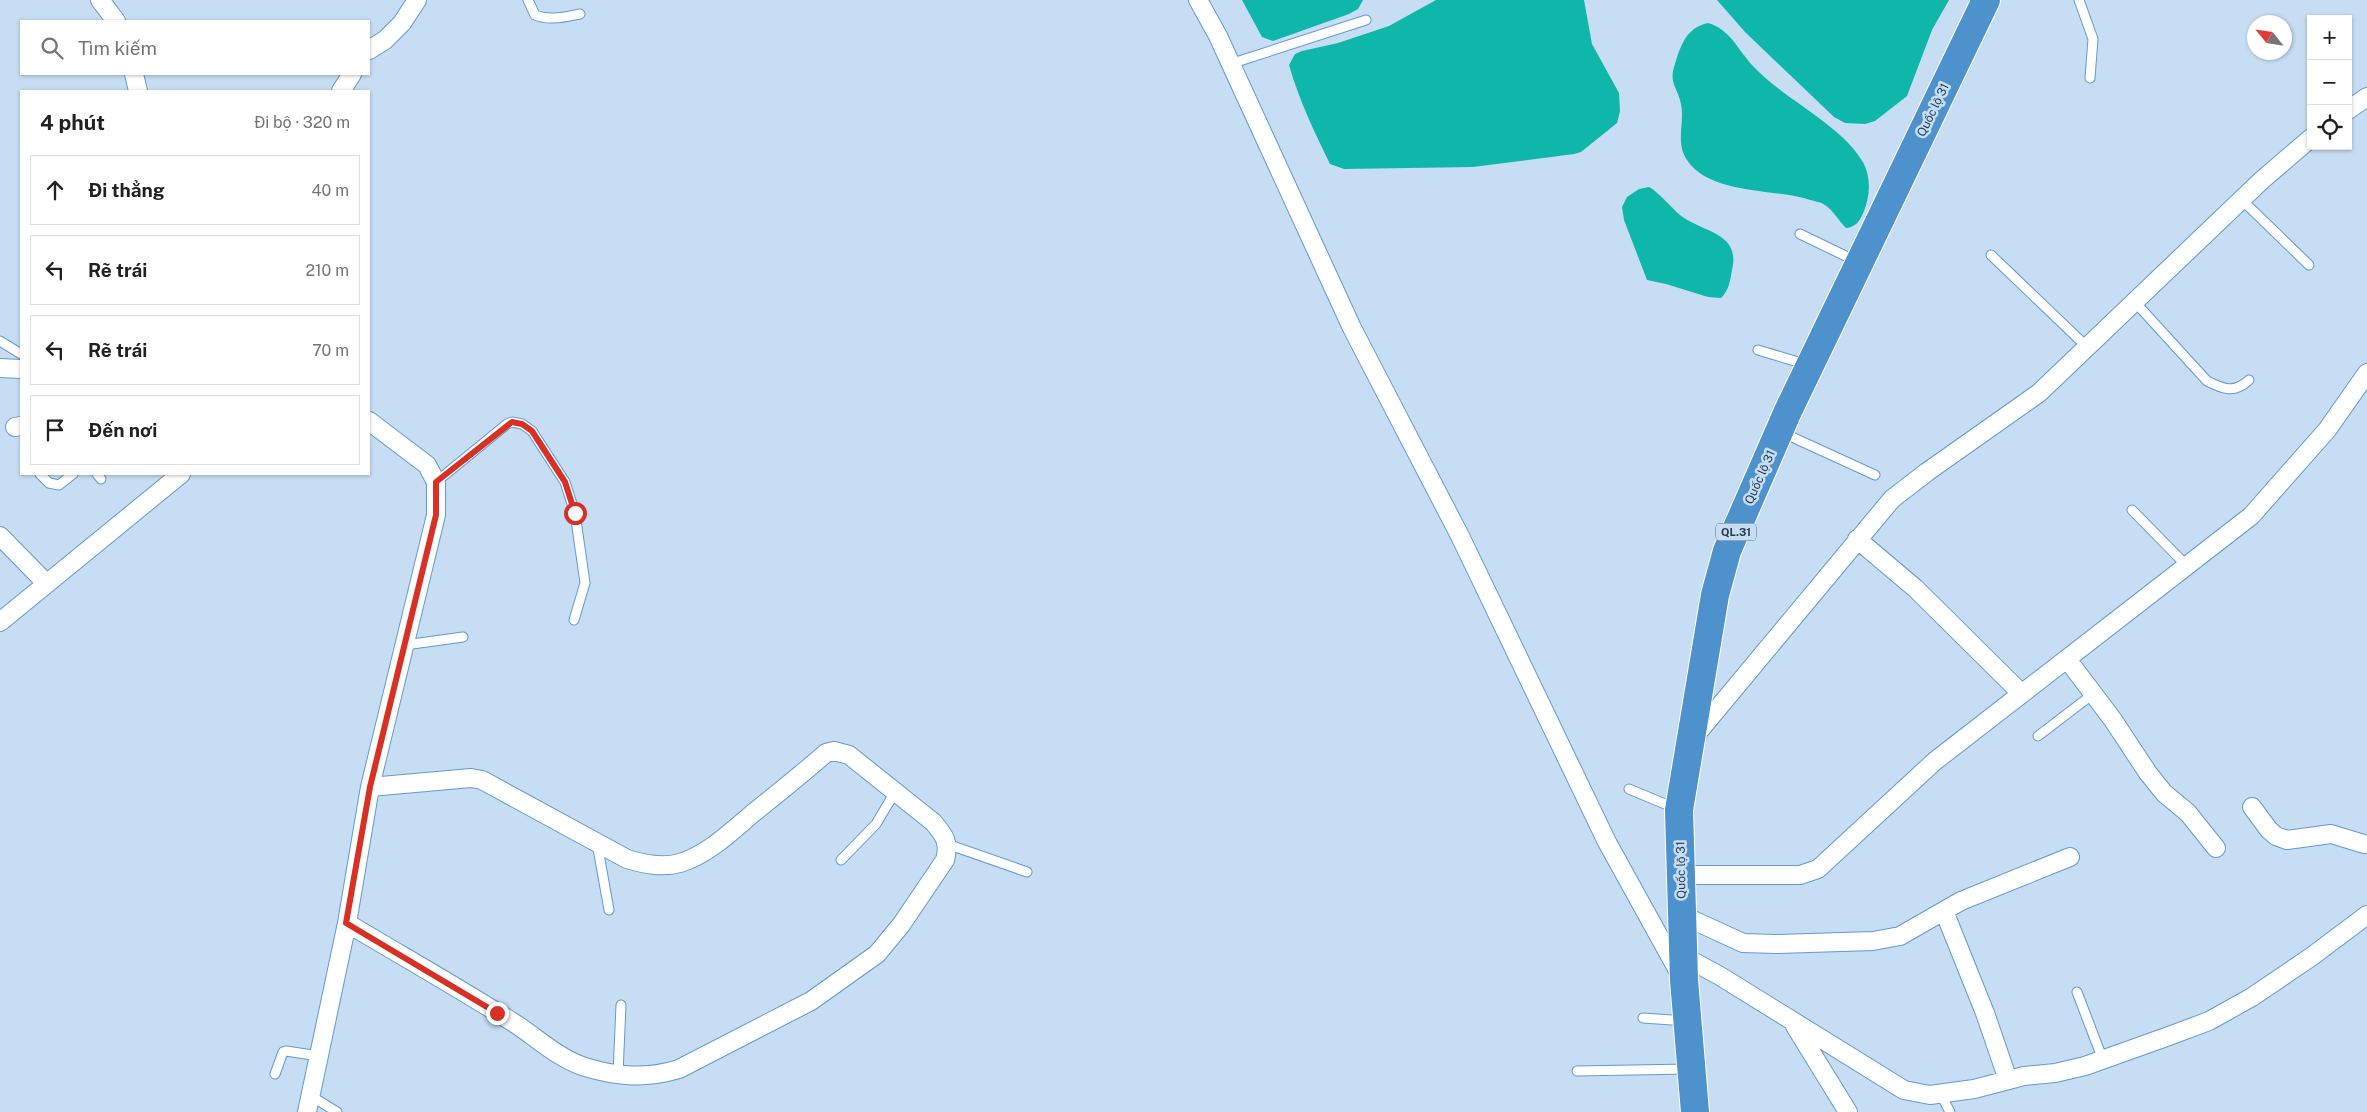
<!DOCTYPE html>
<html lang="vi">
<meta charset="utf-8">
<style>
body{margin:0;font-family:"Public Sans",sans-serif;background:#f6f6f6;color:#202124}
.controls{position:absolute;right:15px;top:15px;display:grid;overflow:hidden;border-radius:0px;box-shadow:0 1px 4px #0004}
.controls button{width:45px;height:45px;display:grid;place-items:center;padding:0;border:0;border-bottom:1px solid #e0e0e0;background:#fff;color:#202124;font:25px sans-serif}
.compass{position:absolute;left:2247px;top:15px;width:45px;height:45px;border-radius:50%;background:#fff;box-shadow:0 1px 4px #0004;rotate:300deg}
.stop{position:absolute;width:15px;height:15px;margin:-11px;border:4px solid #d93025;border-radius:50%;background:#fff}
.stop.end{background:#d93025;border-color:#fff;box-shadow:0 1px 5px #0008}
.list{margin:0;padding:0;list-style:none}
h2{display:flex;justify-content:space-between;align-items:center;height:65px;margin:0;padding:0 20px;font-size:21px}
h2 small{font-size:16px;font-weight:400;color:#757577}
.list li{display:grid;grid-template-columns:32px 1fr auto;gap:15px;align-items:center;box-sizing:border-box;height:70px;margin:0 10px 10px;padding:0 10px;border:1px solid #e0e0e0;border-radius:0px}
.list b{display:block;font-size:19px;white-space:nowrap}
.list em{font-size:16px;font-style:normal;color:#757577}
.icon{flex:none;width:28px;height:28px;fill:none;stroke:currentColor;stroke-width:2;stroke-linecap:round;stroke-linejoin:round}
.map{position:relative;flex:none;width:2367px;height:1112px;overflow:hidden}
.search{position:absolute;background:#fff;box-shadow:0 1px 4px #0004;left:20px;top:20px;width:350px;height:55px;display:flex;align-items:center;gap:12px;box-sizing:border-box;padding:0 18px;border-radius:0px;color:#757577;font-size:19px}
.panel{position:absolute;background:#fff;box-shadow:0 1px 4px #0004;left:20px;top:90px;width:350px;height:385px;border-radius:0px}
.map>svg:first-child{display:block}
</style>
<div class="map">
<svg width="2367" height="1112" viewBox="0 0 2367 1112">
<rect width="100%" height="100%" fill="#c6ddf3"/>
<path fill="#0fb6aa" d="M1242 0H1363L1358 9 1349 14 1273 41 1262 37Z
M1436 0H1584L1592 44 1619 93 1620 111 1617 123 1581 152 1574 154 1473 167 1344 169 1330 164C1314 131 1299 100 1289 65L1295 54 1302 51 1338 43 1389 26Z
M1717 0H1949L1932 30 1907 96 1875 121 1865 124 1845 123 1834 117 1745 32Z
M1708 23C1730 29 1738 50 1753 66 1783 99 1844 126 1864 164 1871 179 1870 196 1864 211 1860 221 1856 227 1846 228 1839 221 1833 210 1825 205 1821 202 1813 201 1807 199 1773 189 1709 194 1687 160 1675 142 1685 123 1681 104 1678 88 1668 83 1675 64 1681 45 1686 28 1708 23Z
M1649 187C1656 190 1672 208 1680 215 1703 233 1741 232 1732 270 1730 281 1729 290 1721 298L1708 297 1666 284 1647 280 1624 220 1622 207 1627 197 1639 189Z"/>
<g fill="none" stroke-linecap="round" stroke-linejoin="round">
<g stroke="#619bcf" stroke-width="11">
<path id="lane" d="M528 0 535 15C550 21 564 17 580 14
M2079 0 2093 39 2090 78
M1230 64 1366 20
M2242 200 2309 265
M1800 234 1858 262
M1991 255 2086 346
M2134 301 2207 381C2223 389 2234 394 2249 380
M0 341 21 354
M1758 350 1808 365
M1781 432 1875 475
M40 474 49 483 59 485 73 474
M97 474 101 479
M436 482 507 424 512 422 522 424 532 431 565 482 575 513 585 583 574 620
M2132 510 2187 566
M405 645 463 637
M2038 736 2093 694
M1629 789 1677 809
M597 843 609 910
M947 844 1027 872
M841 860 876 824 895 792
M2077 992 2103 1060
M1643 1018 1686 1021
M1577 1071 1689 1069
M275 1074 283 1052 286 1051 319 1056
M618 1074 621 1005
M1940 1093 1950 1112
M311 1096 337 1112"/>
</g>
<g stroke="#619bcf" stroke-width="20">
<path id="street" d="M100 0 116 21
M1198 0 1218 36 1352 328 1460 536 1607 842 1681 976
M369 50 385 40 402 23 417 0
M134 74 138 91
M341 91 352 74
M2348 110 2367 97
M0 368 21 369
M15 427 21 426
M0 536 46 583
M1857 539 1915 588 2022 694
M0 622 181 474
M2067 659 2113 720 2148 773 2164 793 2188 813 2216 848
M1694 737 1892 499 1927 472 2039 393 2262 180 2311 138
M2252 807 2269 830 2276 836 2287 840 2331 834 2364 844
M1681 875H1800L1818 869 1935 761 2251 516 2327 430 2367 373
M1944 911 1985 1013 2008 1080
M1682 915 1743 943 1776 944 1873 941 1900 936 1961 901 2070 857
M347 923C402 956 459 988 514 1023 536 1037 559 1059 585 1067 618 1077 646 1079 679 1069L811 1001 877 954 901 925 945 860C950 842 944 835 933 822L849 755 834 751 826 753C802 774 777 794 752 814 731 832 707 855 680 863 662 868 644 864 627 859L482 780 471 778 370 787
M1683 956 1720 976 1904 1090 1930 1095 1974 1089 2024 1076 2055 1073 2085 1066 2169 1036 2209 1021 2252 997 2311 957 2367 915
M1795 1026 1848 1112
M307 1112 347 923 370 787 436 515V482L427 465 369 421"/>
</g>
<g stroke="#fff" stroke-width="30">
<path id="highway" d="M1695 1112 1684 980 1679 810 1715 595 1727 551 1788 411 1986 0"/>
</g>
<use href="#lane" stroke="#fff" stroke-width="9"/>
<use href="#street" stroke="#fff" stroke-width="18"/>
<use href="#highway" stroke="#4d92cd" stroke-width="28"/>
</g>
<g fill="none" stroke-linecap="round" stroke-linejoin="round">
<path stroke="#d93025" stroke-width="6" d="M497 1013 346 923 370 787 436 515V482L512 422 522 424 532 431 565 482 575 513"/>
</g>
<g text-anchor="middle" stroke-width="5" stroke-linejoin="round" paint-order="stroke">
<rect fill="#c6ddf3" stroke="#556d83" stroke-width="1" x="1716" y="523.5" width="40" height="17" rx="4"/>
<g font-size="11" font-weight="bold" fill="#253d53">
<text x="1736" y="536">QL.31</text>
</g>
<g font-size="12" fill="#253d53" stroke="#c6ddf3">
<text transform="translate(1933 110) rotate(-64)" y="4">Quốc lộ 31</text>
<text transform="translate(1760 477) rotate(-66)" y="4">Quốc lộ 31</text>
<text transform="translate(1681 870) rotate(-91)" y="4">Quốc lộ 31</text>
</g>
</g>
</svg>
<div class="controls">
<button>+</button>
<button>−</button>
<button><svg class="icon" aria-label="locate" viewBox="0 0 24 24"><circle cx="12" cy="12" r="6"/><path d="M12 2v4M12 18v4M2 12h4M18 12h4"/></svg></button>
</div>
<svg class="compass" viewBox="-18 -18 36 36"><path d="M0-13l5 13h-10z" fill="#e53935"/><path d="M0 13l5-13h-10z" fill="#757577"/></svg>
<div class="stop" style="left:575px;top:513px"></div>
<div class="stop end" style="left:497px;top:1013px"></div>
<div class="search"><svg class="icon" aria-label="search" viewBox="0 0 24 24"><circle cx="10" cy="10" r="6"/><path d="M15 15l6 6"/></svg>Tìm kiếm</div>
<section class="panel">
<h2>4 phút<small>Đi bộ · 320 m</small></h2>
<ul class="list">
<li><svg class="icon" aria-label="ahead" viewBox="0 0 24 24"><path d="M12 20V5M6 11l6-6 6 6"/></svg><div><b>Đi thẳng</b></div><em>40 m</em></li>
<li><svg class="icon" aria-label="left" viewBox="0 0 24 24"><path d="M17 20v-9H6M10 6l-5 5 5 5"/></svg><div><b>Rẽ trái</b></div><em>210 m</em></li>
<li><svg class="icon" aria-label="left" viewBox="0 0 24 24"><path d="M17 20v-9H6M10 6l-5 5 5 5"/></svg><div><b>Rẽ trái</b></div><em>70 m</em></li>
<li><svg class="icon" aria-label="arrive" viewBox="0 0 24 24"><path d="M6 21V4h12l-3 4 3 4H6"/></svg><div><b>Đến nơi</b></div></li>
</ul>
</section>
</div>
